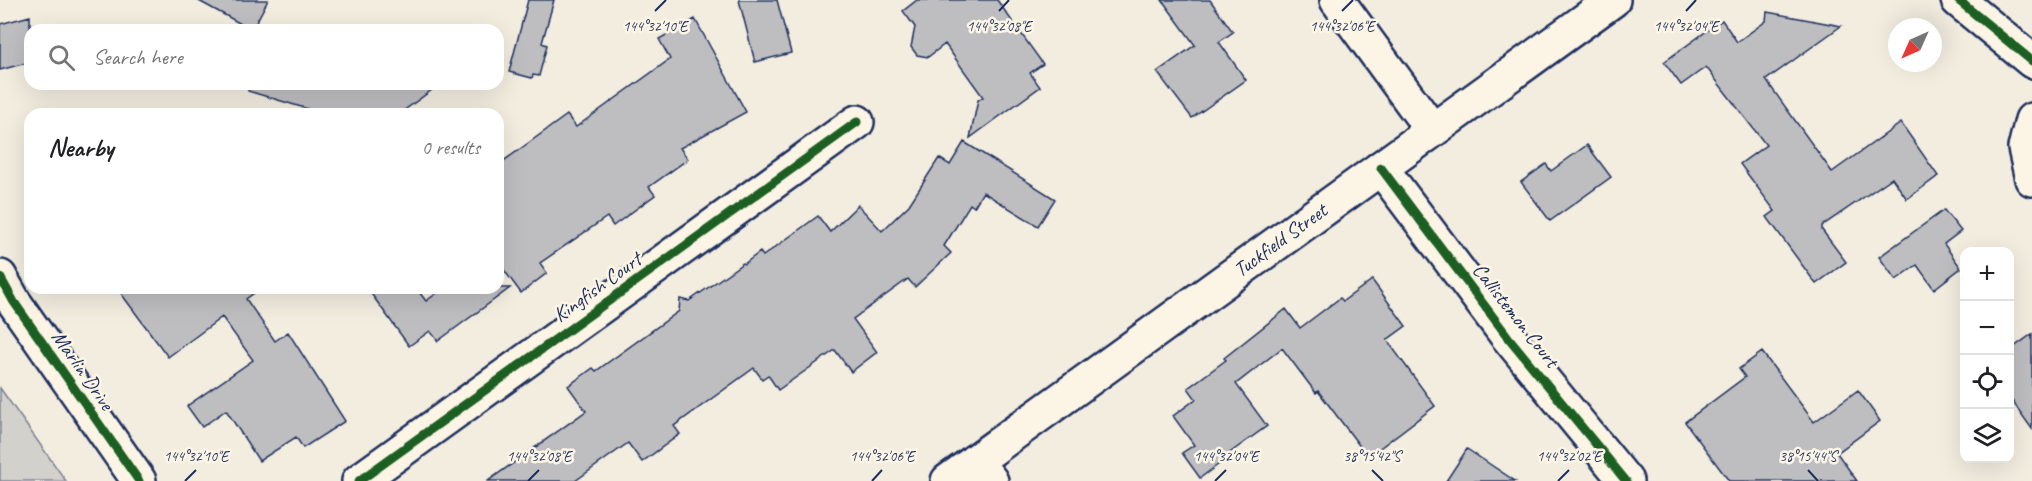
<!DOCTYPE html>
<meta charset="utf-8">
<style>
body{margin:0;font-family:Caveat,sans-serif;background:#f6f6f6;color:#202124}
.controls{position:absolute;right:18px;bottom:18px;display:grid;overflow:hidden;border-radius:12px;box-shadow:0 6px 24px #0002}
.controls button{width:54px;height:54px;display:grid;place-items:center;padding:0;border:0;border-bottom:2px solid #e0e0e0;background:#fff;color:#202124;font:30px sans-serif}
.compass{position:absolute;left:1888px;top:18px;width:54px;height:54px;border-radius:50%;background:#fff;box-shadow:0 6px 24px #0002;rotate:225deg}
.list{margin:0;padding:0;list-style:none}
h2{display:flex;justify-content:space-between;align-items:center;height:78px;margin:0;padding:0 24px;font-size:26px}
h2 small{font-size:20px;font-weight:400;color:#757577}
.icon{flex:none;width:33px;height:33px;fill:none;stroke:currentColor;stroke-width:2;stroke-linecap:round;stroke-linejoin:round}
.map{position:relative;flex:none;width:2032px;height:481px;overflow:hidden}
.search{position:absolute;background:#fff;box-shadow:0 6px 24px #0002;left:24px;top:24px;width:480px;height:66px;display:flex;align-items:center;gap:15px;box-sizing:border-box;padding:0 21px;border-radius:18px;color:#757577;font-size:22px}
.panel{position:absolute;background:#fff;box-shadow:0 6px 24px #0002;left:24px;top:108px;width:480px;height:186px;border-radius:18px}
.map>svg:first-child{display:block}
</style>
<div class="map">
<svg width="2032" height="481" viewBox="0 0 2032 481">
<rect width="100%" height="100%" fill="#f3ede0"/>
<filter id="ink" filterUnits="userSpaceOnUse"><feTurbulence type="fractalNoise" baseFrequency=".0167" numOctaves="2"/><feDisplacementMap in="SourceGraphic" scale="12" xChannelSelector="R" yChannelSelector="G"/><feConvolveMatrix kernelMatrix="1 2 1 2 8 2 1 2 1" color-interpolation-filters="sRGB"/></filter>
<g filter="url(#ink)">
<path fill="#d3d1cc" stroke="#778095" stroke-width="1.5" d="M0 388 66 481H0Z"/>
<path fill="#bebec0" stroke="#1b2f5e" stroke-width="1.5" d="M197 0H268L252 30Z
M528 0H554L542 43 547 45 539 76 533 75 532 78 509 72Z
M739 0H777L791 53 755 62Z
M917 0H997L1043 64 1030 73 1040 87 970 138 978 100 983 97 945 44 928 57 917 55 911 47 915 27 903 11Z
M1162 0H1210L1233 32 1219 42 1246 80 1192 118 1157 72 1195 45Z
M1767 12 1841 26 1766 80 1832 172 1901 123 1938 176 1907 199 1892 178 1822 226V230L1846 262 1816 284 1767 217 1775 211 1740 164 1766 145 1706 67 1681 85 1664 62 1722 20 1737 42 1766 21Z
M30 16V62L0 70V24Z
M695 19 746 112 680 148 688 159 649 187 655 195 613 226 607 217 540 263 547 273 521 293 498 262V165L567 115 576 127 670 59 659 39Z
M249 84H440L399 114H306L308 109 248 91Z
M964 142 1055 199 1038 226 983 192 974 207 970 204 944 246 951 253 915 287 908 279 853 319 877 352 851 372 835 350 778 390 768 375 762 379 754 368 674 426 680 434 642 462 628 443 575 481H488L586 411 568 386 593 368 596 371 679 311 680 299 689 301 743 263 744 264 760 252 763 256 818 216 830 232 858 205 882 231 909 205 939 158 950 165Z
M1587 145 1611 177 1550 221 1521 182 1546 164 1551 171Z
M1944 210 1961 231 1944 244 1961 268 1934 289 1917 265 1896 280 1879 257Z
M1372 280 1406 326 1387 340 1435 406 1368 457 1318 391 1316 393 1282 348 1236 384 1267 426 1224 457 1226 459 1200 478 1182 453 1194 445 1173 416 1196 399 1188 388 1226 360 1224 358 1286 309 1300 328 1340 298 1343 301Z
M117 288H261L246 299 275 341 288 332 345 421 303 448 296 437 259 461 226 410 202 427 187 406 253 360 222 317 168 357Z
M367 288H416L426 301 444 288H510L438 341 430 331 409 346Z
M2032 334V429L2010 398V350Z
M1762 352 1814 422 1858 390 1880 421 1837 453 1857 481H1729L1685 422 1745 377 1739 369Z
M1467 449 1515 481H1446Z"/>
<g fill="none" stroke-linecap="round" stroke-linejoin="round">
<g stroke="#1b2f5e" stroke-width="38">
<path id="minor" d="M1337 0 1432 130
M1958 0 2032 61
M2032 120 2025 148 2032 179
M1381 168 1508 337 1626 481
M0 277 14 302 139 481
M975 461 991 481
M359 481 857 122"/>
</g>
<g stroke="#1b2f5e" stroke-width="38">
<path id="major" d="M948 481 1613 0"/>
</g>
<use href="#minor" stroke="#fcf5e5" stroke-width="33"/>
<use href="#major" stroke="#fcf5e5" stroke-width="33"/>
<g stroke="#fcf5e5" stroke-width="13">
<path id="cycleway" d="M1958 0 2032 61
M1381 168 1508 337 1626 481
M0 277 14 302 139 481
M359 481 857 122"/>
</g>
<use href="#cycleway" stroke="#1b5e20" stroke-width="9"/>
</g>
</g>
<path fill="none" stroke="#1b2f5e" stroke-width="2" d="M655 11 666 0M999 11 1009 0M1342 11 1353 0M1686 11 1696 0M1372 470 1383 481M1808 470 1818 481M185 481 196 470M528 481 539 470M872 481 882 470M1215 481 1226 470M1558 481 1569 470"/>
<g text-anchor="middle" stroke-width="5" stroke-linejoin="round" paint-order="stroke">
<g font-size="21" fill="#1b2f5e" stroke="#fcf5e5">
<text transform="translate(1280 240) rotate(-36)" y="7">Tuckfield Street</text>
<text transform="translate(597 287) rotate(-36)" y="7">Kingfish Court</text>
<text transform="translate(1516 315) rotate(52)" y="7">Callistemon Court</text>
<text transform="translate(83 370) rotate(55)" y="7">Marlin Drive</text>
</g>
</g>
<g font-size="15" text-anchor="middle" fill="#1b2f5e" stroke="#fcf5e5" stroke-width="5" stroke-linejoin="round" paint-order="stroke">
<text x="655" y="31">144°32'10"E</text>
<text x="999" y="31">144°32'08"E</text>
<text x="1342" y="31">144°32'06"E</text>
<text x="1686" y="31">144°32'04"E</text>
<text x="196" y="461">144°32'10"E</text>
<text x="539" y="461">144°32'08"E</text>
<text x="882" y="461">144°32'06"E</text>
<text x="1226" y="461">144°32'04"E</text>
<text x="1372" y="461">38°15'42"S</text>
<text x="1569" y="461">144°32'02"E</text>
<text x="1808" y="461">38°15'44"S</text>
</g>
</svg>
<div class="controls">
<button>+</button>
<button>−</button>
<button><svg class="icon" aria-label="locate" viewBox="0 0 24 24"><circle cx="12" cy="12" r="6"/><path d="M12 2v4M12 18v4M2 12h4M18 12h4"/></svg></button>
<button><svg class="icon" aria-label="layers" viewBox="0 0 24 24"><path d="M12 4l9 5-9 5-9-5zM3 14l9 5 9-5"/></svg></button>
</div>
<svg class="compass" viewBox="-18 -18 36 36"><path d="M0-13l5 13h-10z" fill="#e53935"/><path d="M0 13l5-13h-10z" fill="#757577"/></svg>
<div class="search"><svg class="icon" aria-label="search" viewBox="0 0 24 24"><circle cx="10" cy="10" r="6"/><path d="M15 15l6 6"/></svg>Search here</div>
<section class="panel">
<h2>Nearby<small>0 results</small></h2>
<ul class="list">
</ul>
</section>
</div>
